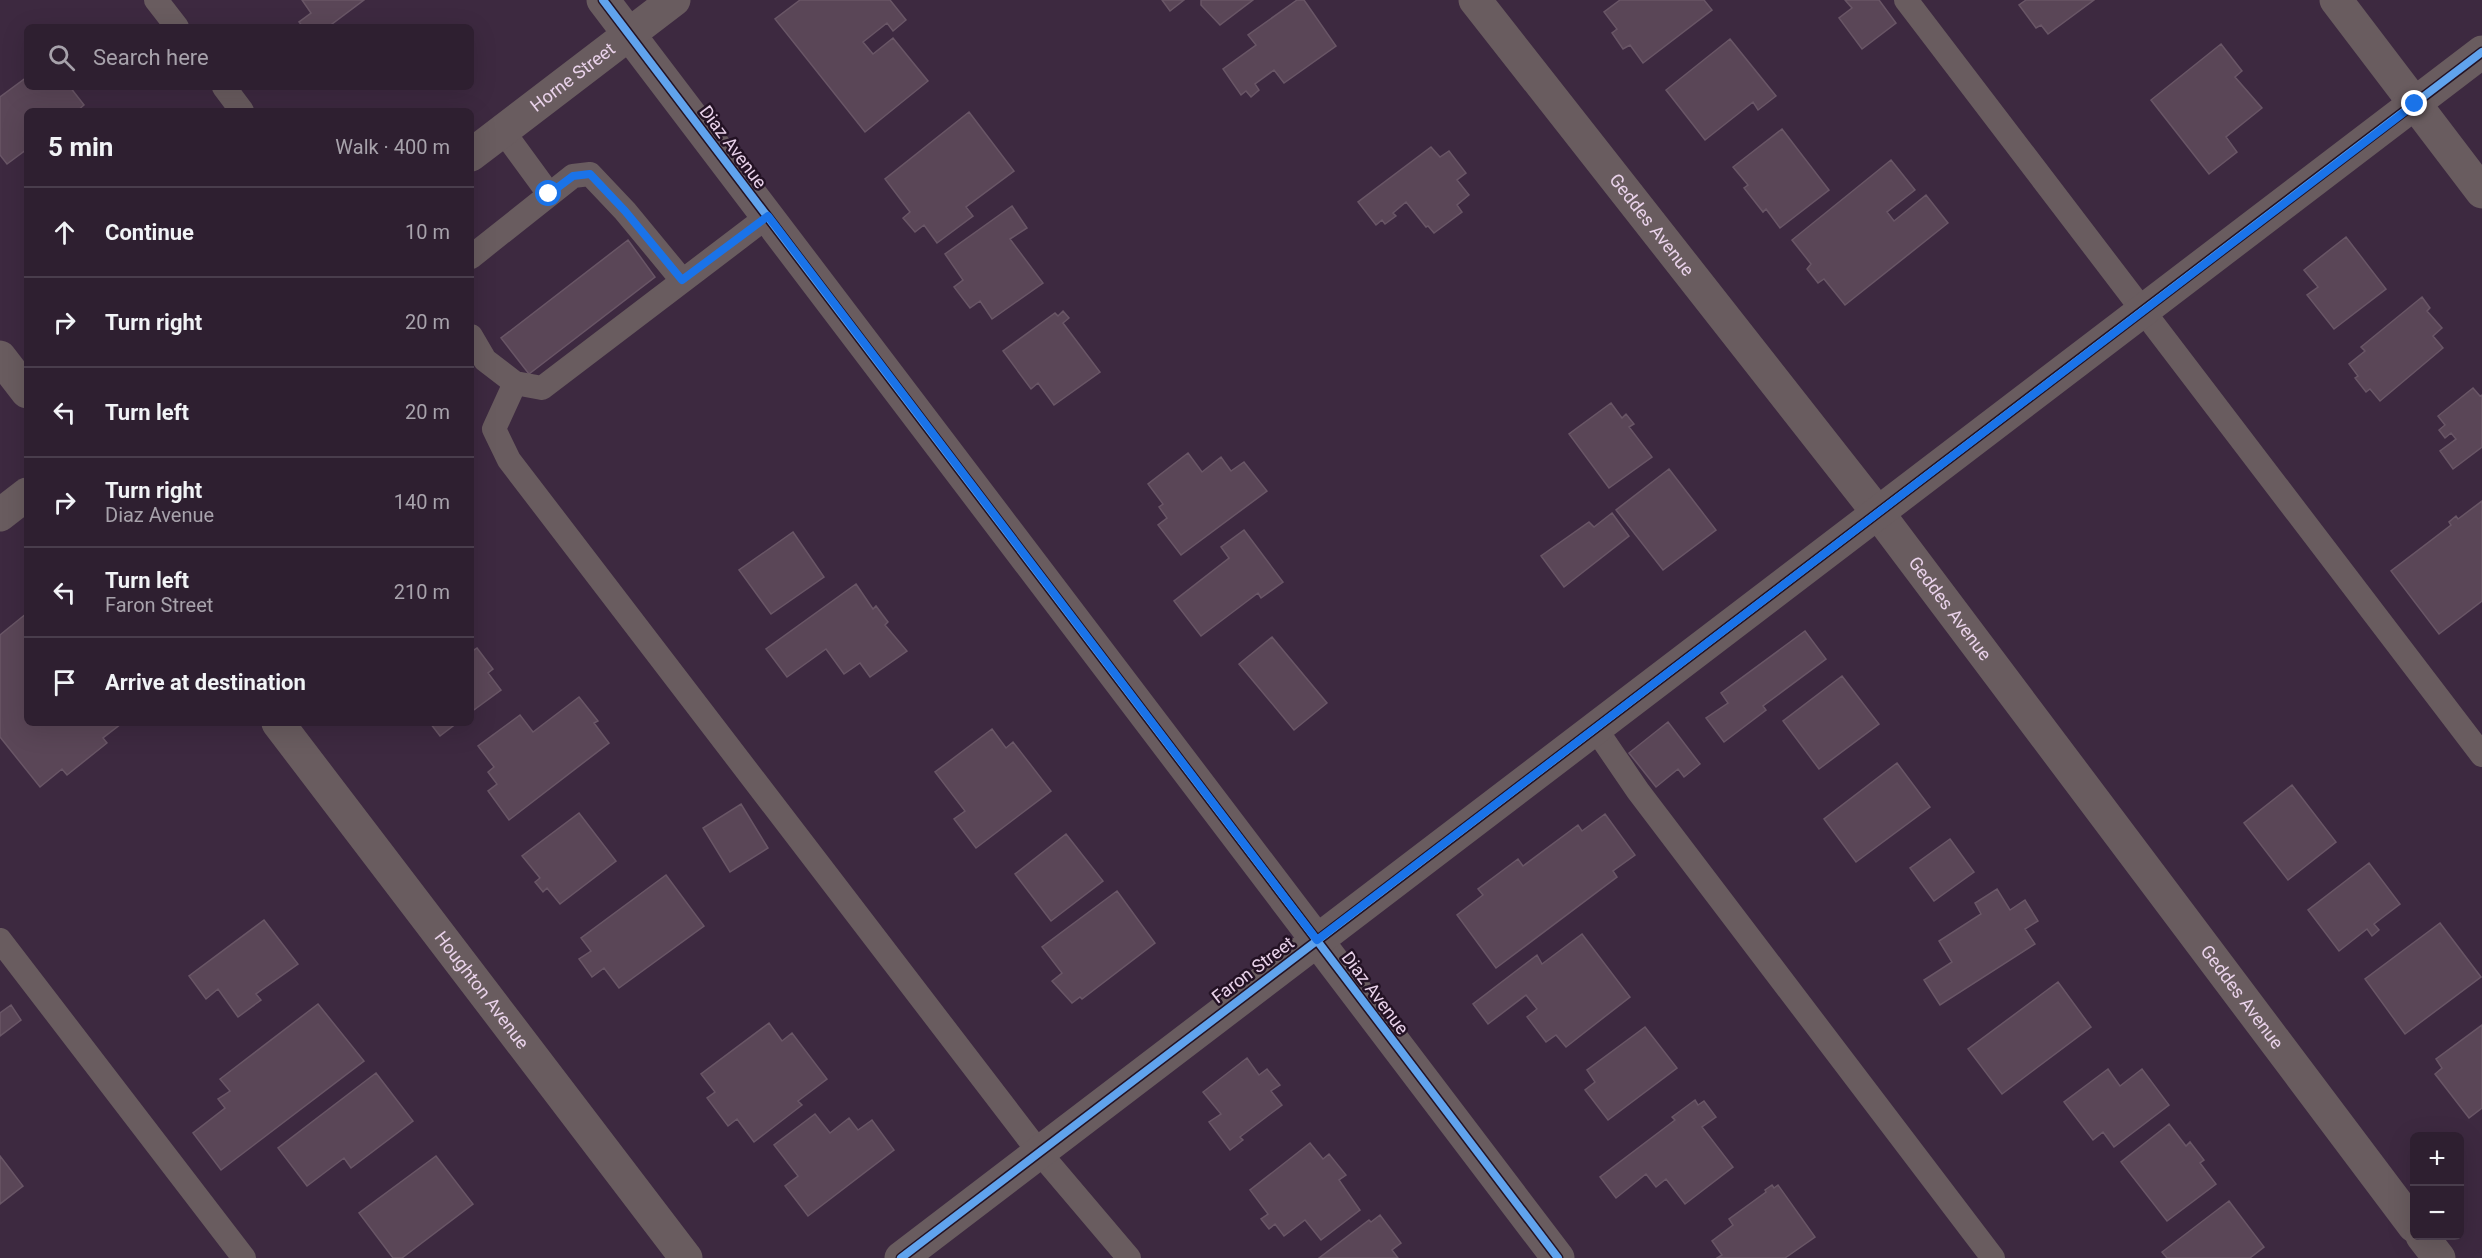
<!DOCTYPE html>
<meta charset="utf-8">
<style>
body{margin:0;font-family:Roboto,sans-serif;background:#362738;color:#f1f3f6}
.controls{position:absolute;right:18px;bottom:18px;display:grid;overflow:hidden;border-radius:9px;box-shadow:0 6px 24px #0002}
.controls button{width:54px;height:54px;display:grid;place-items:center;padding:0;border:0;border-bottom:2px solid #493d4c;background:#2e1f30;color:#f1f3f6;font:30px sans-serif}
.stop{position:absolute;width:18px;height:18px;margin:-14px;border:4px solid #1a73e8;border-radius:50%;background:#fff}
.stop.end{background:#1a73e8;border-color:#fff;box-shadow:0 2px 6px #0008}
.list{margin:0;padding:0;list-style:none}
h2{display:flex;justify-content:space-between;align-items:center;height:78px;margin:0;padding:0 24px;font-size:26px}
h2 small{font-size:20px;font-weight:400;color:#a7a2ab}
.list li{display:grid;grid-template-columns:39px 1fr auto;gap:18px;align-items:center;box-sizing:border-box;height:90px;padding:0 24px;border-top:2px solid #493d4c}
.list b{display:block;font-size:22px;white-space:nowrap}
.list p{margin:0;font-size:20px;white-space:nowrap;color:#a7a2ab}
.list em{font-size:20px;font-style:normal;color:#a7a2ab}
.icon{flex:none;width:33px;height:33px;fill:none;stroke:currentColor;stroke-width:2;stroke-linecap:round;stroke-linejoin:round}
.map{position:relative;flex:none;width:2482px;height:1258px;overflow:hidden}
.search{position:absolute;background:#2e1f30;box-shadow:0 6px 24px #0002;left:24px;top:24px;width:450px;height:66px;display:flex;align-items:center;gap:15px;box-sizing:border-box;padding:0 21px;border-radius:9px;color:#a7a2ab;font-size:22px}
.panel{position:absolute;background:#2e1f30;box-shadow:0 6px 24px #0002;left:24px;top:108px;width:450px;height:618px;border-radius:9px}
.map>svg:first-child{display:block}
</style>
<div class="map">
<svg width="2482" height="1258" viewBox="0 0 2482 1258">
<rect width="100%" height="100%" fill="#3d2940"/>
<path fill="#5a4657" stroke="#695666" stroke-width="1.5" d="M302 0H364L328 27H303L299 22 311 13Z
M800 0H890L906 20 893 31 887 23 863 42 873 54 893 38 928 81 865 132 775 19Z
M1162 0H1184L1170 11Z
M1201 0H1253L1220 25 1201 5Z
M1297 0H1304L1336 46 1284 83 1274 70 1255 84 1259 90 1251 97 1246 91 1241 95 1223 69 1256 45 1248 35Z
M1620 0H1704L1712 10 1643 63 1630 45 1623 49 1612 33 1617 29 1604 12Z
M1845 0H1879L1896 23 1862 49 1839 18 1852 8Z
M2026 0H2094L2048 34 2041 25 2036 28 2019 5Z
M1730 39 1776 96 1758 110 1753 102 1705 140 1666 90Z
M2221 44 2242 71 2235 77 2262 108 2226 137 2237 152 2209 174 2151 100Z
M27 77V87H70L84 105 77 111H27V149L7 164 0 155V97Z
M969 112 1014 171 966 207 973 216 937 243 924 225 915 232 903 218 910 212 885 179Z
M1782 129 1829 190 1780 228 1766 209 1763 212 1744 188 1748 185 1733 167Z
M1431 147 1440 157 1449 151 1466 173 1457 180 1469 195 1457 205 1462 212 1434 233 1428 226 1426 227 1406 202 1393 213 1396 216 1385 224 1382 220 1376 225 1358 202Z
M1891 160 1915 190 1887 212 1894 221 1926 195 1948 223 1845 305 1824 279 1818 283 1807 269 1811 264 1792 240Z
M1012 206 1027 228 1010 239 1043 283 992 319 980 301 970 308 954 287 963 280 945 254Z
M2346 237 2386 289 2334 329 2307 295 2318 287 2304 270Z
M628 240 655 277 529 374 501 338Z
M2422 297 2430 308 2427 311 2442 328 2433 336 2443 348 2380 401 2370 389 2366 392 2355 378 2358 376 2349 364 2365 351 2361 347Z
M1063 311 1069 318 1063 323 1100 372 1054 405 1038 383 1031 389 1003 351 1055 313 1058 316Z
M2473 388 2480 396 2482 395V447L2453 469 2440 451 2456 439 2451 433 2445 438 2439 430 2445 425 2438 416Z
M1611 403 1622 418 1626 414 1634 424 1629 427 1652 457 1609 488 1569 434Z
M1188 453 1202 472 1221 457 1231 471 1244 462 1267 491 1181 555 1158 525 1167 518 1159 507 1163 504 1148 484Z
M1669 469 1716 530 1663 570 1616 510Z
M2482 501V601L2439 634 2391 571 2451 525 2449 522 2456 516 2458 519Z
M1612 513 1629 536 1564 587 1541 556 1589 522 1594 527Z
M1244 530 1283 582 1261 598 1258 593 1201 636 1174 601 1229 558 1221 547Z
M793 532 824 577 771 614 739 570Z
M856 584 873 609 876 606 888 622 885 625 907 651 870 677 860 663 844 674 826 649 787 677 766 649Z
M27 613V723L121 724 103 738 107 743 67 775 62 769 40 787 0 737V635Z
M1805 631 1826 659 1763 706 1766 710 1724 742 1706 718 1728 703 1721 693Z
M1272 637 1327 703 1294 730 1239 664Z
M477 648 493 669 488 673 501 690 471 712V652Z
M1842 676 1879 724 1819 769 1783 721Z
M579 697 598 721 594 723 609 743 509 820 488 791 497 784 488 772 494 767 478 746 520 715 533 732Z
M1668 722 1700 764 1684 777 1678 769 1656 787 1629 753Z
M430 723H457L440 736Z
M992 729 1006 748 1013 742 1051 791 976 848 954 819 965 811 935 772Z
M1897 763 1930 807 1856 862 1824 819Z
M2292 785 2336 842 2288 880 2244 823Z
M741 804 768 848 730 872 703 828Z
M579 813 616 861 560 904 547 888 543 892 535 882 540 878 522 856Z
M1605 814 1635 855 1613 871 1617 877 1496 968 1457 915 1483 895 1478 889 1518 859 1523 866 1578 825 1582 831Z
M1066 834 1103 881 1051 921 1015 874Z
M1950 839 1974 872 1934 901 1910 868Z
M2369 863 2400 904 2374 924 2379 930 2372 936 2367 929 2339 951 2308 910Z
M666 875 704 926 619 988 604 968 592 977 579 959 591 951 581 938Z
M1997 889 2010 910 2025 900 2038 921 2025 929 2035 944 1940 1005 1924 980 1952 962 1939 941 1981 914 1975 903Z
M1117 891 1155 943 1082 999 1080 997 1072 1003 1052 981 1062 973 1042 947Z
M264 920 298 964 256 994 261 1000 238 1017 218 989 206 999 189 976Z
M2440 923 2481 977 2405 1034 2365 979Z
M1582 934 1630 997 1566 1047 1556 1035 1546 1042 1527 1017 1537 1009 1526 995 1488 1024 1473 1004 1537 955 1542 964Z
M2058 982 2091 1027 2002 1094 1968 1049Z
M318 1004 364 1061 221 1170 193 1133 225 1108 218 1099 230 1091 220 1079Z
M11 1005 21 1020 0 1036V1013Z
M769 1023 782 1041 792 1033 827 1079 798 1101 802 1105 754 1142 737 1119 728 1126 707 1098 715 1092 701 1074Z
M2482 1025V1108L2469 1118 2435 1074 2442 1068 2436 1059Z
M1645 1027 1677 1068 1608 1120 1585 1090 1595 1082 1587 1070Z
M1247 1058 1259 1075 1267 1069 1280 1085 1271 1091 1282 1105 1240 1137 1243 1140 1230 1150 1209 1122 1221 1114 1203 1092Z
M2108 1069 2120 1086 2142 1069 2169 1105 2114 1147 2103 1132 2093 1140 2064 1102Z
M376 1073 413 1121 351 1168 344 1158 307 1186 278 1148Z
M1695 1100 1698 1105 1704 1101 1716 1117 1702 1127 1733 1167 1685 1204 1666 1179 1656 1187 1646 1174 1616 1198 1600 1177 1675 1120 1672 1117Z
M815 1114 830 1133 849 1118 858 1130 872 1120 894 1150 808 1216 785 1186 798 1176 774 1145Z
M2169 1124 2186 1146 2190 1142 2204 1160 2200 1163 2216 1184 2167 1221 2121 1162Z
M1310 1143 1323 1159 1329 1154 1346 1175 1339 1180 1360 1210 1321 1240 1305 1220 1284 1236 1275 1224 1269 1229 1261 1219 1268 1214 1250 1190Z
M0 1156 23 1186 0 1204Z
M436 1156 473 1204 402 1258H393L359 1213Z
M1772 1185 1774 1188 1778 1185 1815 1237 1785 1258H1717L1722 1255 1712 1241 1733 1225 1729 1219 1766 1192 1765 1190Z
M2229 1201 2264 1247 2250 1258H2167L2162 1252Z
M1380 1215 1401 1243 1392 1250 1398 1258H1319L1369 1220 1371 1222Z"/>
<g fill="none" stroke-linecap="round" stroke-linejoin="round">
<path stroke="#695c5f" stroke-width="24" d="M156 0 177 27
M1906 0 2482 755
M224 87 242 111
M503 131 549 194
M471 257 573 176 590 174 625 211 682 280
M471 336 485 360 515 383 542 388 768 216
M515 383 494 429 509 460 1039 1152 1129 1258
M1595 728 1638 791 1993 1258
M0 940 244 1258"/>
<g stroke="#695c5f" stroke-width="33">
<path d="M603 0 1558 1258"/>
<path id="s1" d="M1475 0 1878 513 2414 1226"/>
<path d="M2336 0 2482 192"/>
<path d="M2422 1236 2439 1258"/>
<path d="M901 1258 2482 52"/>
</g>
<g stroke="#695c5f" stroke-width="33">
<path id="s2" d="M471 155 674 0"/>
<path d="M0 357 27 392"/>
<path d="M0 515 27 494"/>
<path id="s3" d="M278 723 686 1258"/>
</g>
<g stroke="#231224" stroke-width="11">
<path id="cycleway" d="M603 0 1558 1258
M901 1258 2482 52"/>
</g>
<use href="#cycleway" stroke="#60a3ed" stroke-width="8"/>
</g>
<g fill="none" stroke-linecap="round" stroke-linejoin="round">
<path stroke="#1a73e8" stroke-width="8" d="M549 194 573 176 590 174 625 211 682 280 768 216 1317 940 2415 104"/>
</g>
<g text-anchor="middle" stroke-width="5" stroke-linejoin="round" paint-order="stroke">
<g font-size="18" fill="#ead3eb" stroke="#231224">
<text dy="6" stroke="none"><textPath href="#s2" startOffset="128">Horne Street</textPath></text>
<text transform="translate(733 147) rotate(53)" y="6">Diaz Avenue</text>
<text dy="6" stroke="none"><textPath href="#s1" startOffset="286">Geddes Avenue</textPath></text>
<text dy="6" stroke="none"><textPath href="#s1" startOffset="772">Geddes Avenue</textPath></text>
<text transform="translate(1253 970) rotate(-37)" y="6">Faron Street</text>
<text dy="6" stroke="none"><textPath href="#s3" startOffset="336">Houghton Avenue</textPath></text>
<text transform="translate(1375 993) rotate(53)" y="6">Diaz Avenue</text>
<text dy="6" stroke="none"><textPath href="#s1" startOffset="1258">Geddes Avenue</textPath></text>
</g>
</g>
</svg>
<div class="controls">
<button>+</button>
<button>−</button>
</div>
<div class="stop" style="left:549px;top:194px"></div>
<div class="stop end" style="left:2415px;top:104px"></div>
<div class="search"><svg class="icon" aria-label="search" viewBox="0 0 24 24"><circle cx="10" cy="10" r="6"/><path d="M15 15l6 6"/></svg>Search here</div>
<section class="panel">
<h2>5 min<small>Walk · 400 m</small></h2>
<ul class="list">
<li><svg class="icon" aria-label="ahead" viewBox="0 0 24 24"><path d="M12 20V5M6 11l6-6 6 6"/></svg><div><b>Continue</b></div><em>10 m</em></li>
<li><svg class="icon" aria-label="right" viewBox="0 0 24 24"><path d="M7 20v-9h11M14 6l5 5-5 5"/></svg><div><b>Turn right</b></div><em>20 m</em></li>
<li><svg class="icon" aria-label="left" viewBox="0 0 24 24"><path d="M17 20v-9H6M10 6l-5 5 5 5"/></svg><div><b>Turn left</b></div><em>20 m</em></li>
<li><svg class="icon" aria-label="right" viewBox="0 0 24 24"><path d="M7 20v-9h11M14 6l5 5-5 5"/></svg><div><b>Turn right</b><p>Diaz Avenue</p></div><em>140 m</em></li>
<li><svg class="icon" aria-label="left" viewBox="0 0 24 24"><path d="M17 20v-9H6M10 6l-5 5 5 5"/></svg><div><b>Turn left</b><p>Faron Street</p></div><em>210 m</em></li>
<li><svg class="icon" aria-label="arrive" viewBox="0 0 24 24"><path d="M6 21V4h12l-3 4 3 4H6"/></svg><div><b>Arrive at destination</b></div></li>
</ul>
</section>
</div>
